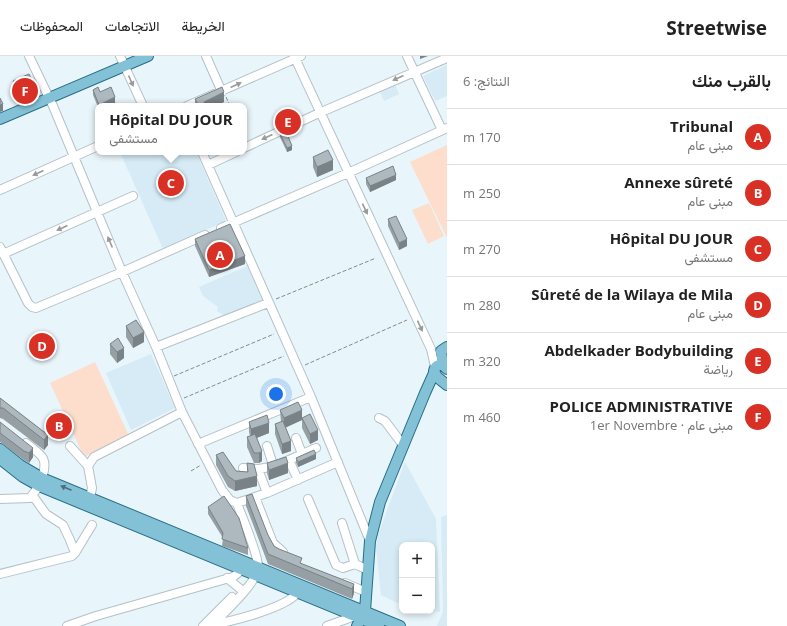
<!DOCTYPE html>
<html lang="ar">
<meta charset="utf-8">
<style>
body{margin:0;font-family:"Open Sans",Vazirmatn,sans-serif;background:#f6f6f6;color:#222;direction:rtl}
.controls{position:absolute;right:12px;bottom:12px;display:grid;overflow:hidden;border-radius:8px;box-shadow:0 2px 6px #0003}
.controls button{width:36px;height:36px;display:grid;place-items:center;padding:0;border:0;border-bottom:1px solid #e0e0e0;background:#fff;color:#222;font:20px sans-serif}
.you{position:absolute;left:276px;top:338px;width:14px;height:14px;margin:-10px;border:3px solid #fff;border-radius:50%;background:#1a73e8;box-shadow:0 0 0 6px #1a73e833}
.badge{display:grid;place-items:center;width:26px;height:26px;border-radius:50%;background:#d93025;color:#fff;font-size:13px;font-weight:700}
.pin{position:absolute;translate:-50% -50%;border:2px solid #fff;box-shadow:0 1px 4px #0006}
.popup{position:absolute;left:95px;top:47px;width:152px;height:52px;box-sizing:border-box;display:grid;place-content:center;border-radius:8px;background:#fff;filter:drop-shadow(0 1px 3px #0005);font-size:13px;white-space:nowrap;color:#767676}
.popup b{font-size:15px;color:#222}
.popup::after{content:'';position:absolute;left:50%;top:100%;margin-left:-8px;border:8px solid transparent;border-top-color:#fff}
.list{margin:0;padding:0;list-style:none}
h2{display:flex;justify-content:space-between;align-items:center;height:52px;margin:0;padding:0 16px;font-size:17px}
h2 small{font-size:13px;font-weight:400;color:#767676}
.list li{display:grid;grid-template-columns:26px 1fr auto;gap:12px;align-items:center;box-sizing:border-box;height:56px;padding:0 16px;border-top:1px solid #e0e0e0}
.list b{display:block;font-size:15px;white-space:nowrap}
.list p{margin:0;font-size:13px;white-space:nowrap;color:#767676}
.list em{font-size:13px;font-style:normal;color:#767676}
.map{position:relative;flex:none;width:447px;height:570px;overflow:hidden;direction:ltr}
header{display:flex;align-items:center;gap:24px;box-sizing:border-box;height:56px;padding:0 20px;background:#fff;border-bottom:1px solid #e0e0e0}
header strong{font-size:19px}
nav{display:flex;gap:22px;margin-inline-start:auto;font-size:14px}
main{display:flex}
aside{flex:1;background:#fff}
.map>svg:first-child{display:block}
</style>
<header>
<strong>Streetwise</strong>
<nav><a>الخريطة</a><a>الاتجاهات</a><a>المحفوظات</a></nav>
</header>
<main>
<aside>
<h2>بالقرب منك<small>النتائج: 6</small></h2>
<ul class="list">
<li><span class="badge">A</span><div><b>Tribunal</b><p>مبنى عام</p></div><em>170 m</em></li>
<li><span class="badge">B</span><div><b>Annexe sûreté</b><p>مبنى عام</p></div><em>250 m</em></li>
<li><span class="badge">C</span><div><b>Hôpital DU JOUR</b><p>مستشفى</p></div><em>270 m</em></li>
<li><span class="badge">D</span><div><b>Sûreté de la Wilaya de Mila</b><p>مبنى عام</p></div><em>280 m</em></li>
<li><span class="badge">E</span><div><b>Abdelkader Bodybuilding</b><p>رياضة</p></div><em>320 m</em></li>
<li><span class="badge">F</span><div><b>POLICE ADMINISTRATIVE</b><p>مبنى عام · 1er Novembre</p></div><em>460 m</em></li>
</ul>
</aside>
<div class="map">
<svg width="447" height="570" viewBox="0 0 447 570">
<rect width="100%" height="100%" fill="#e8f5fb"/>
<path fill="#d6ebf5" d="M447 9V40L435 45 423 20Z
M395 29 399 38 384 45 380 36Z
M120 96H196L226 165 163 193Z
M247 210 262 244 226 261 217 255 218 251 203 240 199 231Z
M151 298 175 352 131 374 106 317Z
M405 406 436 463 440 556 432 555V489H402V548L395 546 381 539 376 491 378 479Z
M447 459V570H437L443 556 441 461Z"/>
<path fill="#fdddcb" d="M447 89V182L410 106Z
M429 147 444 180 428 188 412 154Z
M95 306 129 380 84 401 50 327Z"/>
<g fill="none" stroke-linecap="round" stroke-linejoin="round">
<g stroke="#b4c1c6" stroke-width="10">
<path id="minor" d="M29 0 53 50 122 216 156 291 182 356 222 434 230 444 237 447C242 462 258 496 258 511 259 525 222 559 211 570
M120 0 143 50
M206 0 222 36
M294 0 431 293 435 311
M407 0 442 74
M187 50 301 0
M244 92 319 57 447 2
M202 96 311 341 370 485
M208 109 236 96
M0 134 98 90
M221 172 348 117 447 72
M0 191 28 247 32 251 36 252 122 216 205 179
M3 198 133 140
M156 291 268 247
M379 362 385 365 403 389
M296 382 302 398
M26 387C41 399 49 401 42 422
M198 388 311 341
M70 390 88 410
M267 390 273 409
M289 404 298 424
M243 412 258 413 267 437
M258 413C278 411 297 400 316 392
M255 441 273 487 283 496
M90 442 92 432 88 410 94 401 182 356
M0 443 30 442 39 430
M308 443 336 509 343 512 355 508 368 514
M237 447 267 437 338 406
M342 467 355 508
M75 497 92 469
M0 518 72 500 75 497 70 484 63 469 46 458 33 440
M227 522 244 536
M345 527 366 536
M212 569C232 565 287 552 298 536
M67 570 96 560 233 521 243 513
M203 570 232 541
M327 570 355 560"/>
</g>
<g stroke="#286e86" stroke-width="12">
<path id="major" d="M0 63 148 0
M443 309 441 295 447 291
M447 313 443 309C439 308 435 310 434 315L437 321 447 329
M0 393 20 409 42 422 400 570
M0 403 23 421 39 430 379 570
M357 570 365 555 370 485 380 446 425 337 434 317"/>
</g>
<path stroke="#838c90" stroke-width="1" stroke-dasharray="4 2" stroke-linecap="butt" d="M226 41 230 50
M276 243 376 202
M305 309 407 264
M174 320 274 278
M184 342 284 300
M191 415 201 409"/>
<use href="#minor" stroke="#fff" stroke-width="8"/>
<use href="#major" stroke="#83c1d7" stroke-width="10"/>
</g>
<path fill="#959fa4" d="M13 25 37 40 19 48 13 30Z
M93 34 100 36 115 47 108 50H98V51L93 39Z
M195 43 224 46 216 50H195Z
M280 78 292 94 287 96 280 81Z
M313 101 333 114 317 121 313 111Z
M366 122 396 124 370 136 366 128Z
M388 163 407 190 399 194 388 170Z
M195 183 245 208 209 221 195 190Z
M126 270 144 286 133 292 126 281Z
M110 288 124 302 117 307 110 298Z
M0 342 48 379V389L44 394 3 363 0 362Z
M280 354 302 364 285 372 291 395 282 398 275 378V368L281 366Z
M302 362 318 384 310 388 302 372Z
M0 366 33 401 29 407 24 404 0 386Z
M249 366 269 377 257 382 262 405 259 407H254L247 391V381L250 380 249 376Z
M216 399 236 415 247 416V407L257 430 235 435 228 431 216 409Z
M296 402 316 403 298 411 296 407Z
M267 407 288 417 269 424 267 417Z
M246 440 274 490 302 508 354 528V537L352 543 268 508 246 450Z
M208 451 248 492V499L222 490 223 482 208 458Z"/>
<path fill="#798286" d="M420 0H428L420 3Z
M37 35V40L19 48V42Z
M224 36V46L216 50H204V46Z
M115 41V47L108 50H99V49Z
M3 48V55L0 56V49Z
M292 90V94L287 96V92Z
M215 96H224L215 99Z
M333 104V114L317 121V111Z
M396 119V124L370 136V130Z
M407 183V190L399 194V187Z
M245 200V208L209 221V214Z
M144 276V286L133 292V282Z
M124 292V302L117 307V296Z
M302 354V364L284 372V362Z
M269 367V377L251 384V373Z
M318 374V384L310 388V378Z
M48 379V389L44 394V384Z
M291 385V395L282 398V388Z
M33 392V401L29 407V397Z
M262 395V405L259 407V397Z
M316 398V403L298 411V406Z
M288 407V417L269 424V414Z
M257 420V430L235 435V425Z
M354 528V537L352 543V533Z"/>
<path fill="#adb9bf" stroke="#798286" d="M29 18 37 35 19 42 13 25Z
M98 31 100 36 111 31 115 41 99 49 93 34Z
M222 31 224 36 204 46 206 50H199L195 43Z
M0 42 3 48 0 49Z
M286 75 292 90 287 92 280 78Z
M328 94 333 104 317 111 313 101Z
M393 110 396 119 370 130 366 122Z
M396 160 407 183 399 187 388 163Z
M230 168 245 200 209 214 195 183Z
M136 264 144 276 133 282 126 270Z
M118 282 124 292 117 296 110 288Z
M0 342 48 379 44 384 3 352H0Z
M298 346 302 354 284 362 280 354Z
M310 358 318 374 310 378 302 362Z
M267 359 269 367 251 373 249 366Z
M283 365 291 385 282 388 275 368Z
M0 366 33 392 29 397 24 395 0 377Z
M255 378 262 395 259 397H254L247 381Z
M314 394 316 398 298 406 296 402Z
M223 396 236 415 248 416 247 407 254 408 257 420 235 425 228 420 216 399Z
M286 401 288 407 269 414 267 407Z
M252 438 268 479 274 490 279 493 302 502 300 507 354 528 352 533 268 498 246 440Z
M224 440 239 462 248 492 222 483 223 477 208 451Z"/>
<defs><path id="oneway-solid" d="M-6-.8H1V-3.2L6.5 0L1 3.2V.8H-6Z"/></defs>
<g fill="#989a9b">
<use href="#oneway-solid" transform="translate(398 22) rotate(156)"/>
<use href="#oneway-solid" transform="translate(131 25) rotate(66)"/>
<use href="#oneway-solid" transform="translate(236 29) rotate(-24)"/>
<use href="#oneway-solid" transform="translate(267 81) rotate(155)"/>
<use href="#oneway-solid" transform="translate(38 117) rotate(156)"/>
<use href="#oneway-solid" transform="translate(365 153) rotate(65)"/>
<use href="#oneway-solid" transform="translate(62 172) rotate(156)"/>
<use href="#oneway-solid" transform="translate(110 186) rotate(-113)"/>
<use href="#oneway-solid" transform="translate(420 270) rotate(65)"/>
</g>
<use fill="#4e707c" href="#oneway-solid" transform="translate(66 432) rotate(-157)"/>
</svg>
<div class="controls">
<button>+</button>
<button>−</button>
</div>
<div class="you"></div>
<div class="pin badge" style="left:220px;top:199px">A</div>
<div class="pin badge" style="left:59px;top:370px">B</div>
<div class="pin badge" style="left:171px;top:127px">C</div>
<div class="popup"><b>Hôpital DU JOUR</b>مستشفى</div>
<div class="pin badge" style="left:42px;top:290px">D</div>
<div class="pin badge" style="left:288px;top:66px">E</div>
<div class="pin badge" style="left:25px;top:35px">F</div>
</div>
</main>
